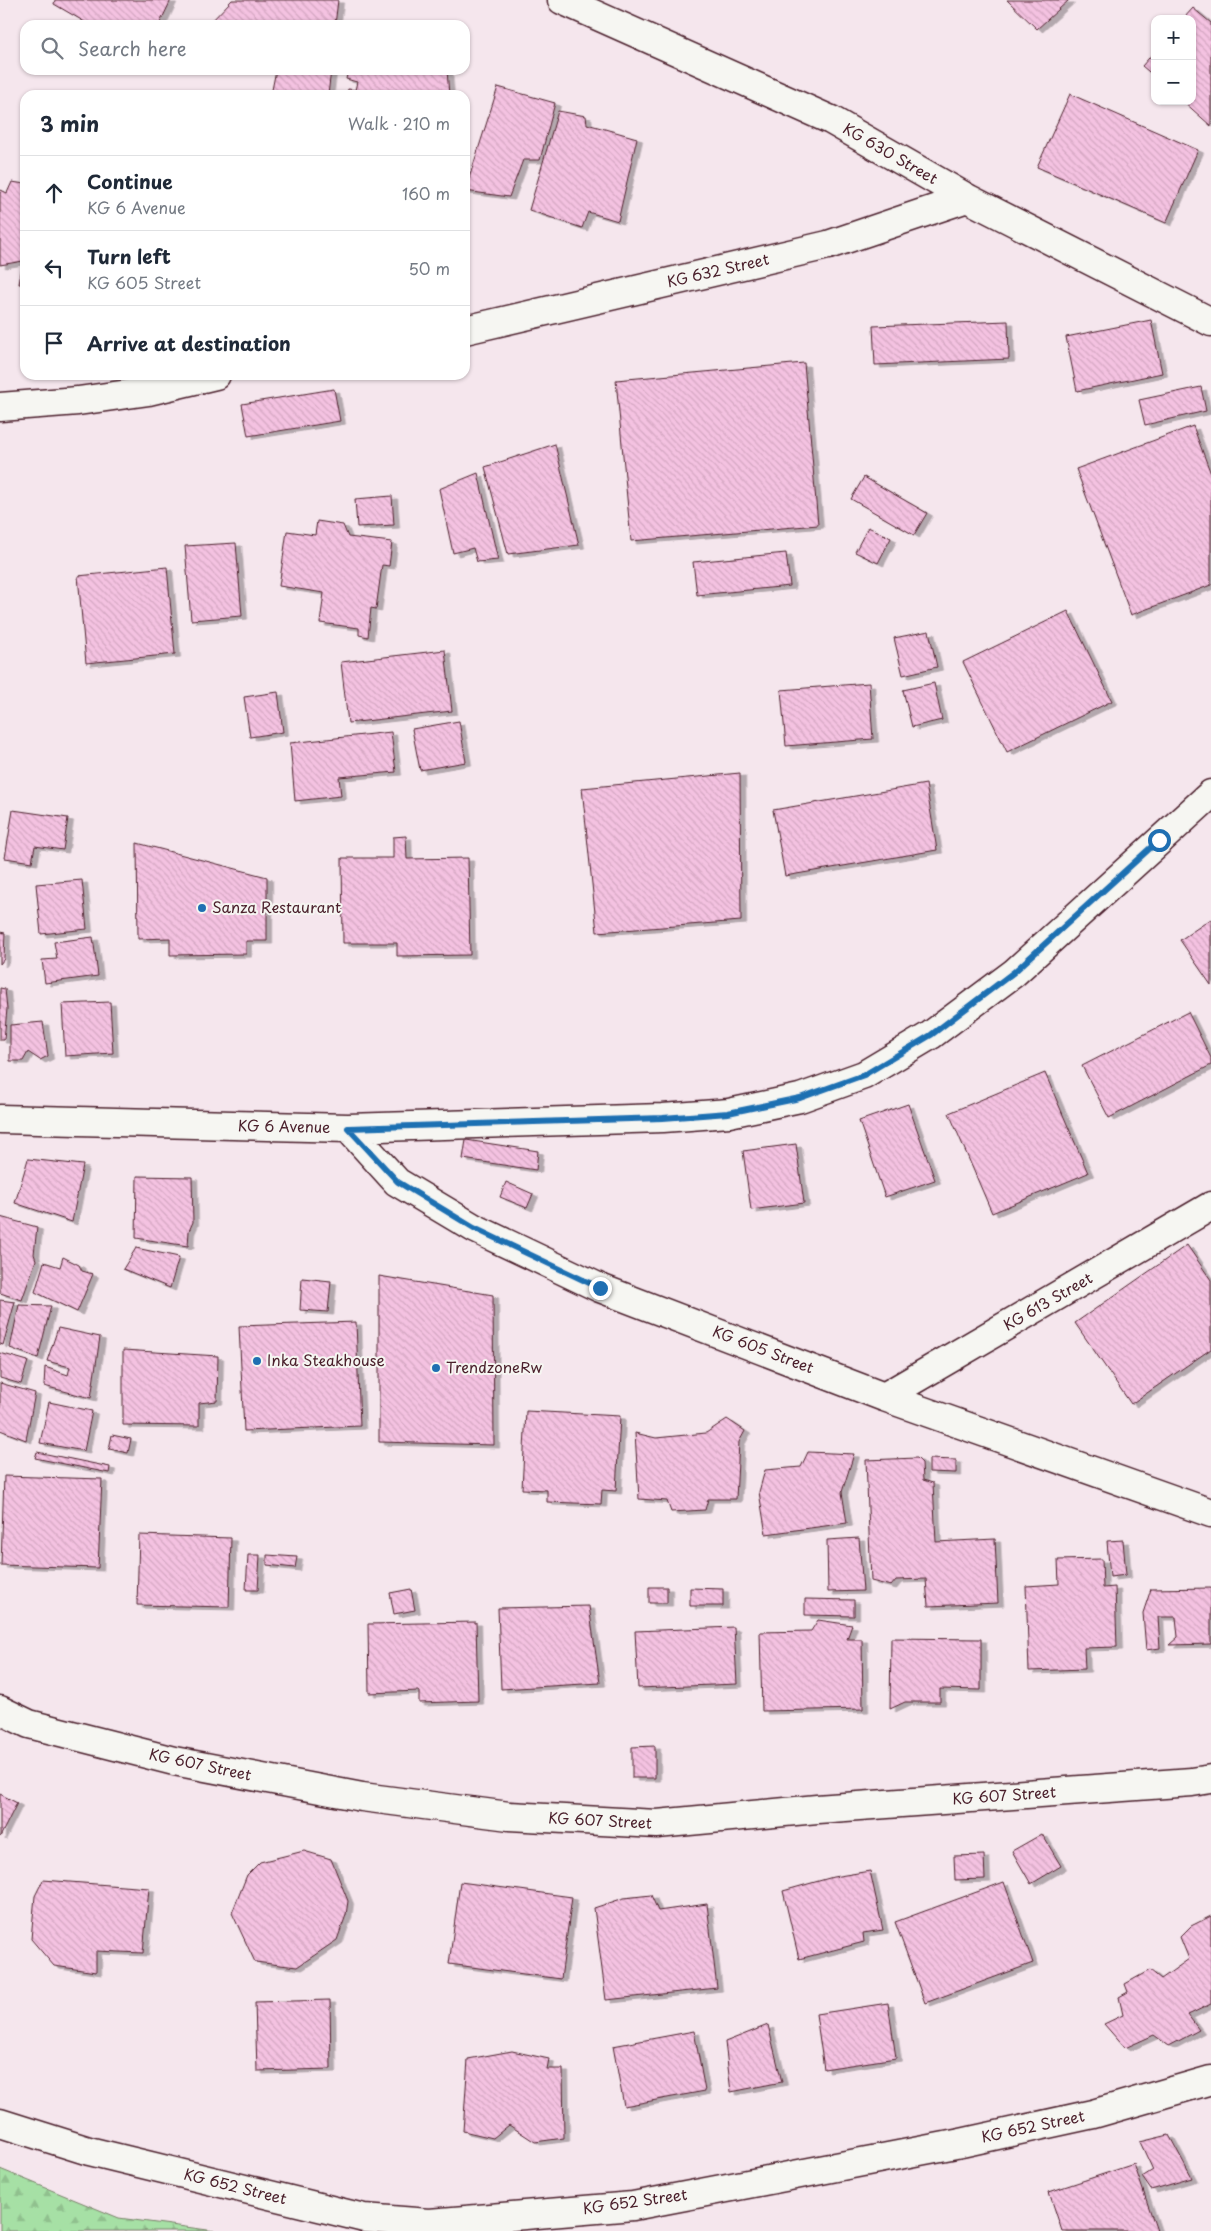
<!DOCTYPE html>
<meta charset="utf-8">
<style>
body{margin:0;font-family:"Playpen Sans",sans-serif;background:#f6f6f7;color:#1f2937}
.controls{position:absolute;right:15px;top:15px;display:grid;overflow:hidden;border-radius:10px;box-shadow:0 1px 4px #0004}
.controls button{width:45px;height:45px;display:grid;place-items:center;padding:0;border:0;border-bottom:1px solid #e0e1e3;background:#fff;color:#1f2937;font:25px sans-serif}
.stop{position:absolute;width:15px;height:15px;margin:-11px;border:4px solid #1f6fb2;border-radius:50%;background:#fff}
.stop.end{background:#1f6fb2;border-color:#fff;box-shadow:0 1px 5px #0008}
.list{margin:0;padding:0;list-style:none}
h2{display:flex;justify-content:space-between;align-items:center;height:65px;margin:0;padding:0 20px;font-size:21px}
h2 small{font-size:16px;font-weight:400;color:#747a83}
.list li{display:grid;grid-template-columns:32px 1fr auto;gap:15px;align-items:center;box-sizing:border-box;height:75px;padding:0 20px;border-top:1px solid #e0e1e3}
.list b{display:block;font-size:19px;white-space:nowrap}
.list p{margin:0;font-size:16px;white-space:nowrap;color:#747a83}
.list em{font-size:16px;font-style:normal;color:#747a83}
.icon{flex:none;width:28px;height:28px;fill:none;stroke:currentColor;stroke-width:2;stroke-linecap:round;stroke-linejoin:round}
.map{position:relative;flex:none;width:1211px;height:2231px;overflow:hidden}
.search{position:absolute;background:#fff;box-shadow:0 1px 4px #0004;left:20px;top:20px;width:450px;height:55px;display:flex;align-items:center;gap:12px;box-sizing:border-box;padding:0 18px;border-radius:15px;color:#747a83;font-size:19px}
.panel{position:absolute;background:#fff;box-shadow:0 1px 4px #0004;left:20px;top:90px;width:450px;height:290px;border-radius:15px}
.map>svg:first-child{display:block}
</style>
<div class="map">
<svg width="1211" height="2231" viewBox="0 0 1211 2231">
<defs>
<pattern id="forest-firs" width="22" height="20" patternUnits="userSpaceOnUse" patternTransform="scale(1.25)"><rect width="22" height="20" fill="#a6e0a5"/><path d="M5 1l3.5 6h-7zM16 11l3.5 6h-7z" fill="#90c08e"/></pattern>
<pattern id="building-back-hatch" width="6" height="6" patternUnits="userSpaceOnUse" patternTransform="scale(1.25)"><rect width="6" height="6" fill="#f4c2e1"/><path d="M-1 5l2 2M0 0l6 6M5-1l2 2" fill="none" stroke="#d3a6c1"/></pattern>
<filter id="shadow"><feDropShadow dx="5.5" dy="3" stdDeviation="0" flood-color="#0004"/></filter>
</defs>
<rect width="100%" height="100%" fill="#f5e6ed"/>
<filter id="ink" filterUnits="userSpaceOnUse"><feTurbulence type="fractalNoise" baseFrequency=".02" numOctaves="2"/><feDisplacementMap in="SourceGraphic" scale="10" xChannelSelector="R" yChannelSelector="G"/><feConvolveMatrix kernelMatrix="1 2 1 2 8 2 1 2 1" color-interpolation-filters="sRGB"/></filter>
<g filter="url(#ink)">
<path fill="url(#forest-firs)" stroke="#788068" d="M0 2169 119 2218 215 2231H0Z"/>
<path fill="url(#building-back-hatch)" stroke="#4a1f2b" filter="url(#shadow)" d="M55 0H171L159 25H90L54 4Z
M232 0H338L335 25H208Z
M1007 0H1069L1037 29Z
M1193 8 1211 23V126L1183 101H1192V19H1183Z
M1155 51V77L1142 66Z
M276 70H331L328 95H271Z
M348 70H447L449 95H347L348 89 355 90 357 82 346 79Z
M498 87 555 103 540 160H523L509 197 465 191Z
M1070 94 1198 150 1166 223 1037 167Z
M558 111 586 116 587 124 637 138 618 221 588 212 582 228 529 210Z
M12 182 25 184V284H19L23 261 0 265V194L1 190 7 193Z
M1151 320 1162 373 1077 391 1066 337Z
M1008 321 1009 359 875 365 873 326Z
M804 363 818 525 631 541 616 380Z
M1201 387 1206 411 1145 425 1139 400Z
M334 389 340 421 248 436 242 404Z
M1193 426 1211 474V585L1131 615 1076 469Z
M555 444 579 545 508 554 485 467Z
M478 473 498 560 477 562 473 548 453 553 439 489Z
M864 477 927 513 914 535 851 499Z
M392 496 394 525 357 527 355 499Z
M317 521 343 525 348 537 392 542 389 566 382 565 376 609 371 608 368 637 359 635V628L320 623 324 593 279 586 287 531 315 535Z
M868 527 891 538 878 563 855 552Z
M236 543 242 616 191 620 185 546Z
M786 553 790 586 697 595 693 562Z
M167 567 175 654 86 663 78 576Z
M1068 611 1112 701 1007 752 963 662Z
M929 631 937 667 903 675 894 638Z
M445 650 452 711 348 723 341 662Z
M869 683 873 739 786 746 781 690Z
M934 683 942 720 912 727 903 690Z
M278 692 283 732 250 737 244 697Z
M459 721 466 762 420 770 412 729Z
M391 732 396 772 339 777 341 796 295 801 290 743Z
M740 773 741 921 597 932 582 788Z
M926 784 937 850 785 876 773 810Z
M13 810 68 818 63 850 35 846 32 862 5 858Z
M406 836 407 859 468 858 470 955 397 956V943H343L342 858H393V837Z
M137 843 267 877V941H246V954L170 955V938L138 939Z
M82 880 87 929 41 934 36 884Z
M1211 919V985L1180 940Z
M0 932 5 933 4 959 0 964Z
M93 937 98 976 45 983 42 960 57 959 54 942Z
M0 988 5 989 7 1009 4 1040H0Z
M110 1002 113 1053 65 1056 62 1004Z
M1188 1012 1211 1058V1065L1109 1118 1082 1066Z
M43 1022 48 1056 40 1060 28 1052 23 1061H10V1025Z
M1045 1073 1088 1173 992 1213 949 1113Z
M908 1104 935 1180 885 1197 859 1121Z
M466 1140 538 1151 536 1170 463 1159Z
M796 1144 804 1203 751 1210 743 1151Z
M28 1159 83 1165 72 1222 15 1203Z
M137 1176 192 1177 193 1222 189 1231 188 1246 136 1238Z
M506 1182 533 1194 527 1208 500 1197Z
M0 1217 37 1227 34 1254 36 1260 22 1300 0 1293Z
M1187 1245 1211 1280V1349L1131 1404 1075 1323Z
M136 1248 179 1257 170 1288 123 1269Z
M63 1257 79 1265 82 1271 93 1274 77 1312 35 1292 44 1262 60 1267Z
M379 1276 493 1295 494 1445 379 1442Z
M302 1278 331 1281 328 1312 300 1310Z
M0 1300 15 1302 3 1345 0 1344Z
M19 1305 51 1306 38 1358 10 1348Z
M356 1322 360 1426 244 1431 239 1326Z
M58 1328 100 1337 91 1398 44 1386 45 1367 68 1375 70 1367 47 1361Z
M123 1350 218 1356 217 1401 199 1403V1426L123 1425Z
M0 1353 28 1361 21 1384 0 1378Z
M0 1383 35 1393 26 1440 0 1430Z
M49 1402 92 1411 84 1451 40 1443Z
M526 1411 620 1416 616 1491 602 1490 601 1504 547 1502V1490L522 1489Z
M727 1419 745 1431 739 1442 736 1499H708L705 1510 671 1512 667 1501 639 1499 635 1433 656 1438 706 1433Z
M112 1435 131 1439 128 1453 109 1449Z
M37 1452 110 1467 109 1473 35 1458Z
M808 1452 854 1454 842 1492 847 1523 766 1534 759 1492 765 1470 801 1467Z
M917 1458 922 1463 923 1480 933 1483 936 1542 995 1539 998 1603 928 1606 926 1579 896 1580 891 1586 871 1581 866 1460Z
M929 1459 956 1460V1473L929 1472Z
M4 1476 102 1479 98 1568 1 1565Z
M139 1535 231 1538 229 1607 137 1605Z
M859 1538 863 1591 828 1592 827 1540Z
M1123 1540 1126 1575 1110 1577 1107 1541Z
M248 1555H260L258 1590H246Z
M267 1555 297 1557 295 1568 267 1565Z
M1102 1559 1103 1588 1115 1587 1117 1647 1084 1648 1085 1669 1029 1671 1026 1586 1059 1584 1058 1560Z
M649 1587H667V1603H649Z
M690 1588 723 1589V1606H690Z
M1211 1588V1644L1169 1645 1178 1637 1176 1617H1158L1160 1648 1146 1650 1143 1613 1151 1589Z
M411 1589 415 1610 394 1614 390 1593Z
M805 1599 854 1600V1616L805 1615Z
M589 1606 600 1683 501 1689 498 1608Z
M818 1620 852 1625 847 1639H862L863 1709 762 1711 760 1632 811 1631Z
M476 1622 478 1701 419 1703V1691L369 1693 368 1624Z
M734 1627 737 1684 638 1688 635 1631Z
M891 1638 981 1639V1690L940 1689V1702H905L890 1709Z
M655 1746V1778H632V1747Z
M0 1794 17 1803 0 1837Z
M1042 1834 1061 1866 1031 1884 1012 1851Z
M304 1851 331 1859 348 1901 346 1915 337 1940 297 1967 255 1962 232 1913 247 1875 260 1862Z
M984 1855 985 1879 955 1880 954 1856Z
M870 1871 883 1930 863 1933 864 1942 799 1959 783 1891 833 1877Z
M43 1880 149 1888 143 1953 96 1951V1972L54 1966 31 1939 35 1896Z
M460 1882 572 1897 561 1979 449 1964Z
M1004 1882 1033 1963 925 2003 895 1922Z
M651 1895 658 1911 707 1904 717 1988 606 2000 594 1908 624 1898Z
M1211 1916V2004L1188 2015 1199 2030 1169 2046 1154 2035 1125 2048 1104 2024 1123 2015 1119 1997 1128 1992 1125 1984 1150 1970 1161 1979 1189 1959 1180 1937 1191 1926Z
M330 2000 331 2069 257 2071 255 2002Z
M888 2003 896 2058 824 2069 816 2014Z
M768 2025 782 2082 731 2092 725 2042Z
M694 2031 705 2091 624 2106 613 2046Z
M512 2051 549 2059 547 2069H563L564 2138 535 2142 509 2125 493 2138 463 2131 468 2059Z
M1169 2135 1192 2178 1151 2190 1142 2177 1153 2170 1140 2142Z
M1134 2164 1157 2231H1062L1049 2192Z"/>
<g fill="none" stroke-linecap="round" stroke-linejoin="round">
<g stroke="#4a1f2b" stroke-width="31">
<path id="minor" d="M562 0 831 120 967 198 1211 322
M465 330 828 245 967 198
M0 407 78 401 149 391 216 375
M0 1119 348 1128 663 1118 729 1113 800 1098 864 1075 931 1035 1014 973 1211 794
M348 1128 397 1182 474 1228 600 1288 884 1397 1211 1513
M884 1397 1211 1206
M0 1710 29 1724 174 1761 362 1797 509 1816 657 1824 817 1809 1192 1782 1211 1779
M0 2123 89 2151 364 2218 429 2223 633 2206 961 2143 1093 2114 1211 2080"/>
</g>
<use href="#minor" stroke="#f6f6f2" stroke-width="28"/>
</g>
</g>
<g fill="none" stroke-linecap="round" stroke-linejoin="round" filter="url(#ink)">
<path stroke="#1f6fb2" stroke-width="6" d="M600 1288 474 1228 398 1182 348 1128 663 1118 728 1113 800 1098 864 1075 931 1035 1014 972 1159 840"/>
</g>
<g fill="#1f6fb2" stroke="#f6f6f2" stroke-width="2">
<circle cx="202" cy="908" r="5"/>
<circle cx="257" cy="1361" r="5"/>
<circle cx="436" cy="1368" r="5"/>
</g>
<g text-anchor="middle" stroke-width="4" stroke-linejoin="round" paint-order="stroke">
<g font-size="15" fill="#4a1f2b" stroke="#f6f6f2">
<text transform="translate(890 154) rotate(30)" y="5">KG 630 Street</text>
<text transform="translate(718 271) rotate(-13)" y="5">KG 632 Street</text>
<text transform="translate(284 1127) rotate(1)" y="5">KG 6 Avenue</text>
<text transform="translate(1048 1302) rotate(-30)" y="5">KG 613 Street</text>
<text transform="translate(763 1350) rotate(21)" y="5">KG 605 Street</text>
<text transform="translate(200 1765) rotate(12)" y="5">KG 607 Street</text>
<text transform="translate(1004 1796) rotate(-4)" y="5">KG 607 Street</text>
<text transform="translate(600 1821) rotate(3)" y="5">KG 607 Street</text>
<text transform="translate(1033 2127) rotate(-12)" y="5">KG 652 Street</text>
<text transform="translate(235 2187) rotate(14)" y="5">KG 652 Street</text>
<text transform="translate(635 2202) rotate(-8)" y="5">KG 652 Street</text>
</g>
<g font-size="15" fill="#4a1f2b" stroke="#f6f6f2" text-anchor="start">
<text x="212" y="913">Sanza Restaurant</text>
<text x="267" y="1366">Inka Steakhouse</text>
<text x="446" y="1373">TrendzoneRw</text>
</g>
</g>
</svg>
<div class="controls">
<button>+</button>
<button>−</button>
</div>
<div class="stop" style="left:1159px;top:840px"></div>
<div class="stop end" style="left:600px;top:1288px"></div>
<div class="search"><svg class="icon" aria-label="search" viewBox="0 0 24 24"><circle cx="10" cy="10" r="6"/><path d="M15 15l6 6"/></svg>Search here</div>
<section class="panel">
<h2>3 min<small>Walk · 210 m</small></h2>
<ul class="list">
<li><svg class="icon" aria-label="ahead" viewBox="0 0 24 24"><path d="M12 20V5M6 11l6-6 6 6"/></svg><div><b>Continue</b><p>KG 6 Avenue</p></div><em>160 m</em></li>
<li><svg class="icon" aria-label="left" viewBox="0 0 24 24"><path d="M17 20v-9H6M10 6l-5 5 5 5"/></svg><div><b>Turn left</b><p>KG 605 Street</p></div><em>50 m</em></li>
<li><svg class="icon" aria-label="arrive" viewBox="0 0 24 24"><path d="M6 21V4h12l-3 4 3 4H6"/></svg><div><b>Arrive at destination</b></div></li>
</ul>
</section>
</div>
